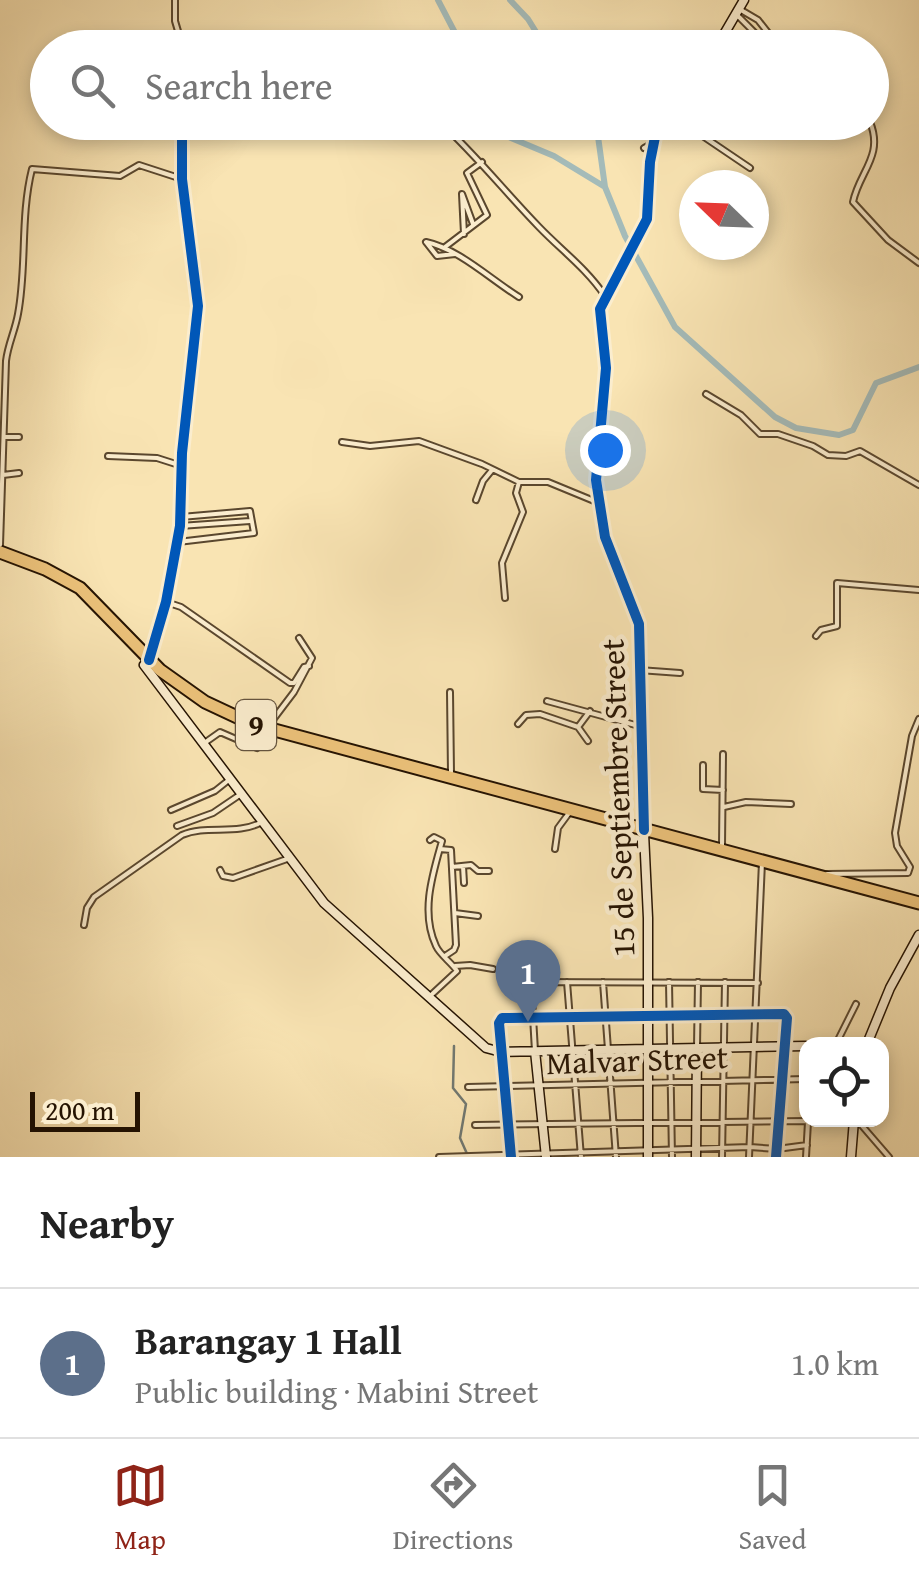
<!DOCTYPE html>
<meta charset="utf-8">
<style>
body{margin:0;font-family:"Gentium Book Plus",serif;background:#f6f6f6;color:#222}
.controls{position:absolute;right:30px;bottom:30px;display:grid;overflow:hidden;border-radius:20px;box-shadow:0 5px 15px #0003}
.controls button{width:90px;height:90px;display:grid;place-items:center;padding:0;border:0;border-bottom:2px solid #e0e0e0;background:#fff;color:#222;font:50px sans-serif}
.compass{position:absolute;left:679px;top:170px;width:90px;height:90px;border-radius:50%;background:#fff;box-shadow:0 5px 15px #0003;rotate:293deg}
.scale{position:absolute;left:30px;bottom:25px;width:110px;box-sizing:border-box;padding-left:10px;border:5px solid #251302;border-top:0;font-size:28px;line-height:35px;white-space:nowrap;color:#251302;-webkit-text-stroke:8px #fbedce;paint-order:stroke}
.you{position:absolute;left:605px;top:450px;width:35px;height:35px;margin:-25px;border:8px solid #fff;border-radius:50%;background:#1a73e8;box-shadow:0 0 0 15px #1a73e833}
.badge{display:grid;place-items:center;width:65px;height:65px;border-radius:50%;background:#8f2418;color:#fff;font-size:32px;font-weight:700}
.pin{position:absolute;translate:-50% -82px;filter:drop-shadow(0 2px 5px #0008)}
.pin::after{content:'';position:absolute;top:52px;width:35px;height:30px;background:inherit;clip-path:polygon(0 0,100% 0,50% 100%)}
.list{margin:0;padding:0;list-style:none}
h2{display:flex;justify-content:space-between;align-items:center;height:130px;margin:0;padding:0 40px;font-size:42px}
h2 small{font-size:32px;font-weight:400;color:#767676}
.list li{display:grid;grid-template-columns:65px 1fr auto;gap:30px;align-items:center;box-sizing:border-box;height:150px;padding:0 40px;border-top:2px solid #e0e0e0}
.list b{display:block;font-size:38px;white-space:nowrap}
.list p{margin:0;font-size:32px;white-space:nowrap;color:#767676}
.list em{font-size:32px;font-style:normal;color:#767676}
.icon{flex:none;width:55px;height:55px;fill:none;stroke:currentColor;stroke-width:2;stroke-linecap:round;stroke-linejoin:round}
.map{position:relative;flex:none;width:919px;height:1157px;overflow:hidden}
.search{position:absolute;background:#fff;box-shadow:0 5px 15px #0003;left:30px;right:30px;top:30px;height:110px;display:flex;align-items:center;gap:25px;box-sizing:border-box;padding:0 35px;border-radius:55px;color:#767676;font-size:38px}
.sheet{height:280px;background:#fff}
nav{display:flex;justify-content:space-around;align-items:center;box-sizing:border-box;height:140px;border-top:2px solid #e0e0e0;background:#fff;font-size:28px;color:#767676}
nav a{display:grid;justify-items:center;gap:5px}
nav .on{color:#8f2418}
.map>svg:first-child{display:block}
</style>
<div class="map">
<svg width="919" height="1157" viewBox="0 0 919 1157">
<rect width="100%" height="100%" fill="#f9e4b3"/>
<filter id="stains"><feTurbulence type="fractalNoise" baseFrequency=".002" numOctaves="4"/><feColorMatrix values="0 0 0 0 .2 0 0 0 0 .09 0 0 0 0 .02 0 0 0 .5 -.17"/></filter>
<radialGradient id="worn" r=".72"><stop offset=".6" stop-color="#630" stop-opacity="0"/><stop offset="1" stop-color="#630" stop-opacity=".3"/></radialGradient>
<g fill="none" stroke-linecap="round" stroke-linejoin="round">
<path stroke="#717870" stroke-width="2.5" d="M454 1046 453 1088 466 1104 460 1138 468 1156"/>
<path stroke="#a4bbb9" stroke-width="6" d="M438 0 463 48
M510 0 528 19 546 48
M490 122 497 132 554 156 605 187
M596 122 605 187 625 236 675 327 775 417 796 428 839 435 853 430 876 383 919 367"/>
<g stroke="#5a472e" stroke-width="8">
<path id="street" d="M175 0V21L183 48
M741 10 758 20 780 48
M738 16 770 48
M723 40 737 48
M751 48 759 35
M440 122C476 155 505 192 539 227 561 250 586 268 605 296
M682 122 750 168
M870 122C884 156 859 172 853 202L888 240 919 263
M644 148 653 143
M464 234 462 194 473 224
M445 247 487 215 467 173 482 162
M455 254 437 256 426 242C459 249 490 279 519 297
M706 394 741 415 760 434H778L813 446 828 455 846 456 860 451 919 485
M5 437H19
M342 442 370 446 419 441 482 464 519 482H548L599 503
M108 456 157 458 182 466
M3 475 19 473
M476 500 483 481 492 470
M180 526 250 521
M178 542 254 533 250 511 181 517
M0 545 6 361C8 344 15 331 18 314 27 267 20 217 32 169L120 176 139 165 182 179
M505 598 502 563 523 512 516 493 519 482
M166 602 181 607 290 683H294L304 667 309 666
M816 636 821 630 837 626V583L919 590
M150 656 166 602 180 526 182 453 198 306 182 179V122
M639 670 680 673
M450 692 451 773
M547 701 639 726
M518 724 526 715 540 714 578 727 588 741
M269 725 294 692 312 658 299 638
M578 727 590 711
M203 744 220 732 257 748
M703 765V789L723 790
M724 807 746 802 791 804
M171 810 215 791 230 779
M177 826 213 813 241 794
M722 846 723 754
M440 849 451 850 456 945 454 950 445 956
M555 849 558 828 569 813
M463 866 464 883
M452 867 471 865 478 871H489
M220 870 223 876 233 878 287 859
M827 874 908 873 910 867 897 846 895 833 912 736 919 719
M455 913 478 916
M84 925 87 908 94 897 182 835C207 824 236 836 262 822
M455 966 470 965 493 969
M567 982 581 1157
M603 982 616 1157
M669 982 672 1157
M429 997 457 971C451 962 440 955 436 946 420 912 433 873 442 841L434 837 430 840
M836 1044 856 1004
M697 1047 698 982
M535 1051 531 982 758 983
M468 1087 806 1079
M857 1120 889 1157
M475 1125 808 1121
M439 1157 750 1147 777 1149 807 1145
M511 1157 499 1023 502 1018 784 1014 787 1018 776 1157
M722 1157 725 982
M749 1157 762 862
M806 1157 808 1122"/>
</g>
<g stroke="#251302" stroke-width="11">
<path id="secondary" d="M716 48 744 0
M149 660 144 665 324 903 486 1048 501 1052 806 1046
M867 1044 890 988 919 935
M535 1051 546 1157
M648 1157V918L640 748 639 624 605 537 596 480 606 368 600 309 647 219 650 162 658 122
M696 1157 697 1048
M851 1157 854 1120"/>
</g>
<g stroke="#251302" stroke-width="15">
<path id="highway" d="M0 552 45 569 80 588 160 670 205 702 252 724 919 903"/>
</g>
<use href="#street" stroke="#fbedce" stroke-width="4"/>
<use href="#secondary" stroke="#fbedce" stroke-width="8"/>
<use href="#highway" stroke="#ecc27a" stroke-width="11"/>
<g stroke="#fbedce" stroke-width="16">
<path id="cycleway" d="M149 660 166 602 180 526 182 453 198 306 182 179V122
M644 830 639 624 605 537 596 480 606 368 600 309 647 219 650 162 658 122
M511 1157 499 1023 502 1018 784 1014 787 1018 776 1157"/>
</g>
<use href="#cycleway" stroke="#0057b8" stroke-width="10"/>
</g>
<g text-anchor="middle" stroke-width="9" stroke-linejoin="round" paint-order="stroke">
<rect fill="#fbedce" stroke="#65543f" stroke-width="2.5" x="236" y="700" width="40" height="50" rx="8"/>
<g font-size="30" font-weight="bold" fill="#251302">
<text x="256" y="735">9</text>
</g>
<g font-size="32" fill="#251302" stroke="#fbedce">
<text transform="translate(618 798) rotate(-92)" y="11">15 de Septiembre Street</text>
<text transform="translate(637 1060) rotate(-2)" y="11">Malvar Street</text>
</g>
</g>
<rect width="100%" height="100%" filter="url(#stains)"/>
<rect width="100%" height="100%" fill="url(#worn)"/>
</svg>
<div class="controls">
<button><svg class="icon" aria-label="locate" viewBox="0 0 24 24"><circle cx="12" cy="12" r="6"/><path d="M12 2v4M12 18v4M2 12h4M18 12h4"/></svg></button>
</div>
<svg class="compass" viewBox="-18 -18 36 36"><path d="M0-13l5 13h-10z" fill="#e53935"/><path d="M0 13l5-13h-10z" fill="#767676"/></svg>
<div class="scale">200 m</div>
<div class="you"></div>
<div class="pin badge" style="left:528px;top:1022px;background:#5c6f8a">1</div>
<div class="search"><svg class="icon" aria-label="search" viewBox="0 0 24 24"><circle cx="10" cy="10" r="6"/><path d="M15 15l6 6"/></svg>Search here</div>
</div>
<section class="sheet">
<h2>Nearby<small></small></h2>
<ul class="list">
<li><span class="badge" style="background:#5c6f8a">1</span><div><b>Barangay 1 Hall</b><p>Public building · Mabini Street</p></div><em>1.0 km</em></li>
</ul>
</section>
<nav>
<a class="on"><svg class="icon" aria-label="map" viewBox="0 0 24 24"><path d="M3 6l6-2 6 2 6-2v14l-6 2-6-2-6 2zM9 4v14M15 6v14"/></svg>Map</a>
<a><svg class="icon" aria-label="directions" viewBox="0 0 24 24"><path d="M12 3l9 9-9 9-9-9zM9 14v-3h6M13 9l2 2-2 2"/></svg>Directions</a>
<a><svg class="icon" aria-label="saved" viewBox="0 0 24 24"><path d="M7 4h10v16l-5-4-5 4z"/></svg>Saved</a>
</nav>
